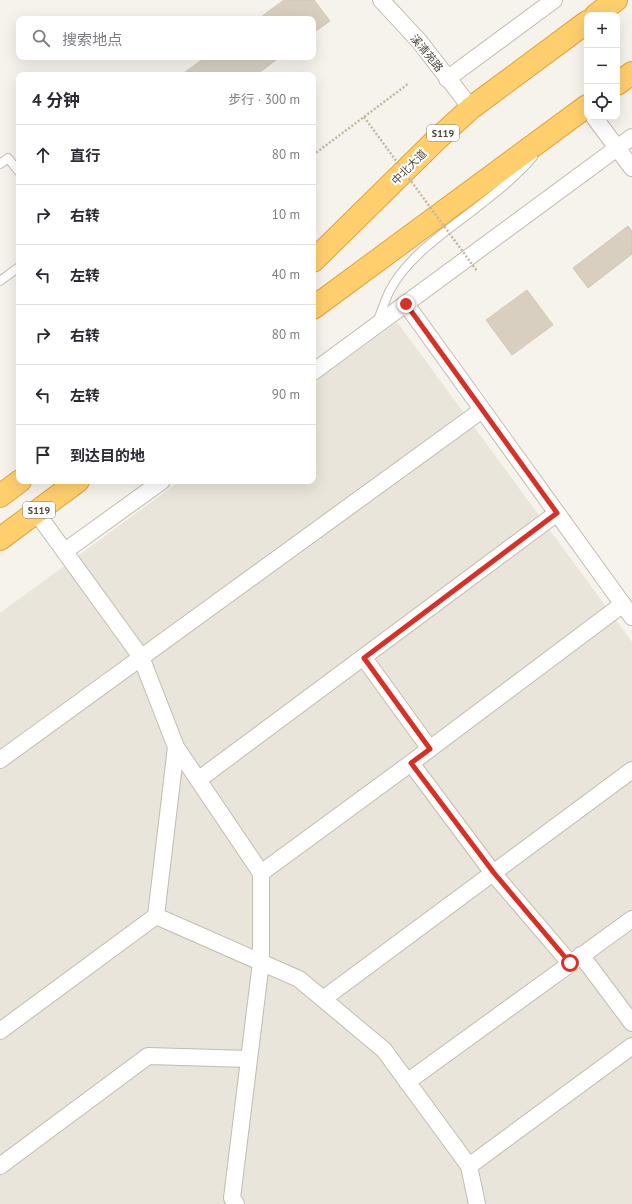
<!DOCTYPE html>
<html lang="zh">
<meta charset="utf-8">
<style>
body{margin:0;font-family:"PT Sans","Noto Sans SC",sans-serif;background:#f7f7f7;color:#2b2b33}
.controls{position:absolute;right:12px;top:12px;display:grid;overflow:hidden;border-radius:8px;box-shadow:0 4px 16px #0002}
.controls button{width:36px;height:36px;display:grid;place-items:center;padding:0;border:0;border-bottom:1px solid #e1e1e2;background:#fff;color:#2b2b33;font:20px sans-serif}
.stop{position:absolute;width:12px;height:12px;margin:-9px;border:3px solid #d93025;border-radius:50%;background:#fff}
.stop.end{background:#d93025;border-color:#fff;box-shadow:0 1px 4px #0008}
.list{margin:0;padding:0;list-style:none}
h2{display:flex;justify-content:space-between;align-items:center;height:52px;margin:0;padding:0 16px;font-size:17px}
h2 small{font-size:13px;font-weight:400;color:#7c7c81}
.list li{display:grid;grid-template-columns:26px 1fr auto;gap:12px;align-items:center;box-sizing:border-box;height:60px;padding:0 16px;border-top:1px solid #e1e1e2}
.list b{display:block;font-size:15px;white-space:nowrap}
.list em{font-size:13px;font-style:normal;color:#7c7c81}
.icon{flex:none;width:22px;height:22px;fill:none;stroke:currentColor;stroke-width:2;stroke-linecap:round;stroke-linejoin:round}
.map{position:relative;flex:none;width:632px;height:1204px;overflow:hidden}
.search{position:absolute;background:#fff;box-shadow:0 4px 16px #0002;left:16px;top:16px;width:300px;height:44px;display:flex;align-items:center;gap:10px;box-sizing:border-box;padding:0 14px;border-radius:8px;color:#7c7c81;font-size:15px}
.panel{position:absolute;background:#fff;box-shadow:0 4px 16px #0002;left:16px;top:72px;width:300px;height:412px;border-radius:8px}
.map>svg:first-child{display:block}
</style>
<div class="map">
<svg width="632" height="1204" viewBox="0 0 632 1204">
<rect width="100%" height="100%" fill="#f6f3ec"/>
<path fill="#eae5da" d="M397 322 632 642V1204H0V613L180 481H313V383Z"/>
<path fill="#d8cfc1" stroke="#d3c7b4" d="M284 0H314L330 21 313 33V19H258Z
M206 57H280L256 75H181Z
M628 226 632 231V254L588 288 573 268Z
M527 290 553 325 512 355 486 320Z"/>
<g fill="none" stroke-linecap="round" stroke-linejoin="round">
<g stroke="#c2bbae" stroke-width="10">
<path id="lane" d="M0 164 8 158 19 172
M0 281 19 267
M377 322C382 311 385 300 390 290 407 258 442 234 471 212 493 195 515 178 533 157"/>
</g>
<g stroke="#c2bbae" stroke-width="18">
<path id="street" d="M381 0 419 41 471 108
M447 79 554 0
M594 117 632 168
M406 304 632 617
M313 372 632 137
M65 551 162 481
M364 658 430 749
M176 747 261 873V962L232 1198 236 1204
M0 760 482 410
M411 763 493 873 570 963
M198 780 557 513
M261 873 411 763 623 604
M156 916 299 979 384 1050 469 1166 477 1204
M581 955 632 1023
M323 999 632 770
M0 1031 156 916 176 747 141 657 36 512
M407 1082 632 919
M0 1166 148 1056 249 1059
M469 1166 632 1046"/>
</g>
<g stroke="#e0a43c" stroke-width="24">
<path id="highway" d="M596 15 616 0
M617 84 632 73
M313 261 435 141 471 108 587 22
M313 308 587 106
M0 496 20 481
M0 539 78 481"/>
</g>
<path stroke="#c4b79f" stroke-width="2.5" stroke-dasharray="2 2" stroke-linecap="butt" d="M313 155 408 84"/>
<use href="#lane" stroke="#fff" stroke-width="8"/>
<use href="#street" stroke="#fff" stroke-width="16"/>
<use href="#highway" stroke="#ffcf6e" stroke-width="22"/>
<path stroke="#c4b79f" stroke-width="2.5" stroke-dasharray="2 2" stroke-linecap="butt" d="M364 117 477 271"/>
</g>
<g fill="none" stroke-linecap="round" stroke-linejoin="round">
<path stroke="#d93025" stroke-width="5" d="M406 304 557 513 364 658 430 749 411 763 494 873 570 963"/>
</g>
<g text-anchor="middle" stroke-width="4" stroke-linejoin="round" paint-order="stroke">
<g fill="#fff" stroke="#817c74" stroke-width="1">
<rect x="427" y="125" width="32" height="16" rx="3"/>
<rect x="23" y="502" width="32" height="16" rx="3"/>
</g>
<g font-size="10" font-weight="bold" fill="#4b4439">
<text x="443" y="137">S119</text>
<text x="39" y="514">S119</text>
</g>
<g font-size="11" fill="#4b4439" stroke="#fff">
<text transform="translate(427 53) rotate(51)" y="4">溪清苑路</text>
<text transform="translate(409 167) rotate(-45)" y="4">中北大道</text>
</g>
</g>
</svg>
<div class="controls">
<button>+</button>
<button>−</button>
<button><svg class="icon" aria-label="locate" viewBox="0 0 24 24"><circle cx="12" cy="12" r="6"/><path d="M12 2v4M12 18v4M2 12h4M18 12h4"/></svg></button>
</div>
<div class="stop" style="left:570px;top:963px"></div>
<div class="stop end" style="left:406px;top:304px"></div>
<div class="search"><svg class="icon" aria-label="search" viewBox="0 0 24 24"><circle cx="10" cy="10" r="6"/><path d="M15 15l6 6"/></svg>搜索地点</div>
<section class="panel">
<h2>4 分钟<small>步行 · 300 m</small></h2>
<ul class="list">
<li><svg class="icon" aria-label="ahead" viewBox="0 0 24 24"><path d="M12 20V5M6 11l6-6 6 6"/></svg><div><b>直行</b></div><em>80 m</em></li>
<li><svg class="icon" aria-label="right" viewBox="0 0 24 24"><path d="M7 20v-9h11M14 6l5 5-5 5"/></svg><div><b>右转</b></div><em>10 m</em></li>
<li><svg class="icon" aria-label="left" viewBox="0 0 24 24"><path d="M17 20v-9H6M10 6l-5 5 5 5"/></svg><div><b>左转</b></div><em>40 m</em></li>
<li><svg class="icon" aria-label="right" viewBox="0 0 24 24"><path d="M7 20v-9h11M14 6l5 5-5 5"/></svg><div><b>右转</b></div><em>80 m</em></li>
<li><svg class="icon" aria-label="left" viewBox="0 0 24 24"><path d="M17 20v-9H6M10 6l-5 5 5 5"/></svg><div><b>左转</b></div><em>90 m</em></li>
<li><svg class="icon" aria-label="arrive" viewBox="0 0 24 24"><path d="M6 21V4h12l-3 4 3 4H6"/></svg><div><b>到达目的地</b></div></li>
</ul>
</section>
</div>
